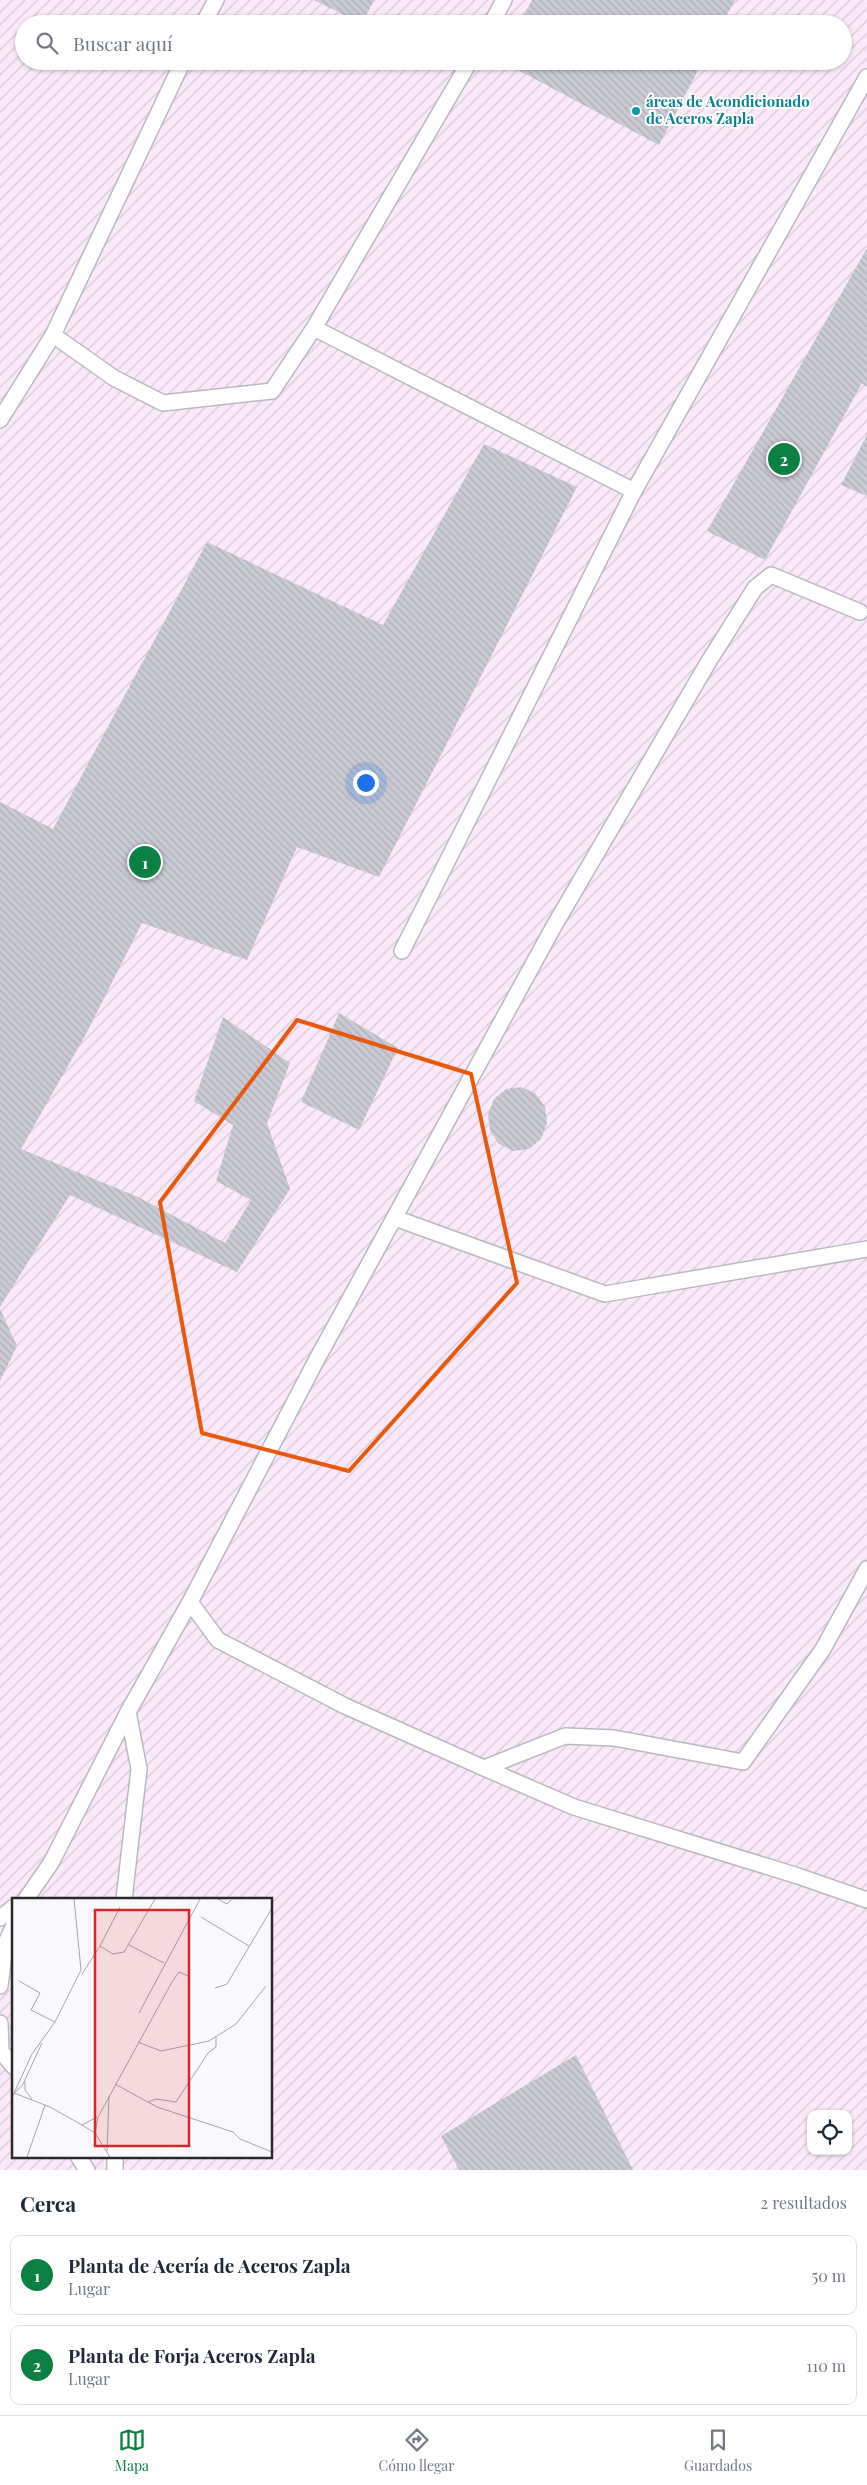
<!DOCTYPE html>
<html lang="es">
<meta charset="utf-8">
<style>
body{margin:0;font-family:"Playfair Display",serif;background:#f2f2f3;color:#1f2937}
.controls{position:absolute;right:15px;bottom:15px;display:grid;overflow:hidden;border-radius:10px;box-shadow:0 1px 4px #0004}
.controls button{width:45px;height:45px;display:grid;place-items:center;padding:0;border:0;border-bottom:1px solid #e0e1e3;background:#fff;color:#1f2937;font:25px sans-serif}
.you{position:absolute;left:365px;top:782px;width:18px;height:18px;margin:-12px;border:4px solid #fff;border-radius:50%;background:#1a73e8;box-shadow:0 0 0 8px #1a73e833}
.badge{display:grid;place-items:center;width:32px;height:32px;border-radius:50%;background:#0b8043;color:#fff;font-size:16px;font-weight:700}
.pin{position:absolute;translate:-50% -50%;border:2px solid #fff;box-shadow:0 1px 5px #0006}
.list{margin:0;padding:0;list-style:none}
h2{display:flex;justify-content:space-between;align-items:center;height:65px;margin:0;padding:0 20px;font-size:21px}
h2 small{font-size:16px;font-weight:400;color:#747a83}
.list li{display:grid;grid-template-columns:32px 1fr auto;gap:15px;align-items:center;box-sizing:border-box;height:80px;margin:0 10px 10px;padding:0 10px;border:1px solid #e0e1e3;border-radius:10px}
.list b{display:block;font-size:19px;white-space:nowrap}
.list p{margin:0;font-size:16px;white-space:nowrap;color:#747a83}
.list em{font-size:16px;font-style:normal;color:#747a83}
.icon{flex:none;width:28px;height:28px;fill:none;stroke:currentColor;stroke-width:2;stroke-linecap:round;stroke-linejoin:round}
.map{position:relative;flex:none;width:867px;height:2170px;overflow:hidden}
.search{position:absolute;background:#fff;box-shadow:0 1px 4px #0004;left:15px;right:15px;top:15px;height:55px;display:flex;align-items:center;gap:12px;box-sizing:border-box;padding:0 18px;border-radius:28px;color:#747a83;font-size:19px}
.sheet{height:245px;background:#fff}
nav{display:flex;justify-content:space-around;align-items:center;box-sizing:border-box;height:70px;border-top:1px solid #e0e1e3;background:#fff;font-size:14px;color:#747a83}
nav a{display:grid;justify-items:center;gap:2px}
nav .on{color:#0b8043}
.map>svg:first-child{display:block}
</style>
<div class="map">
<svg width="867" height="2170" viewBox="0 0 867 2170">
<defs>
<pattern id="industrial-furrows" width="10" height="10" patternUnits="userSpaceOnUse" patternTransform="scale(1.25)"><rect width="10" height="10" fill="#fbe9fa"/><path d="M-1 1l2-2M0 10L10 0M9 11l2-2" fill="none" stroke="#d7c8d7"/></pattern>
<pattern id="building-back-hatch" width="6" height="6" patternUnits="userSpaceOnUse" patternTransform="scale(1.25)"><rect width="6" height="6" fill="#cacad5"/><path d="M-1 5l2 2M0 0l6 6M5-1l2 2" fill="none" stroke="#aeaeb7"/></pattern>
</defs>
<rect width="100%" height="100%" fill="#f9f9fd"/>
<path fill="url(#industrial-furrows)" fill-rule="evenodd" d="M0 0H867V2170H0ZM24 24H843V61H24ZM14 1899H271V2156H14ZM811 2114H848V2151H811Z"/>
<path fill="url(#building-back-hatch)" d="M314 0H374L362 24Z
M532 0H735L722 24H519Z
M501 61H703L659 145Z
M867 248V387L862 383 765 560 707 531Z
M867 435V496L841 485Z
M484 444 577 487 379 877 297 847 247 960 142 923 86 1034 21 1149 138 1197 225 1243 251 1200 216 1181 233 1125 194 1101 223 1017 290 1063 267 1123 290 1189 237 1272 70 1195 0 1307V802L53 829 207 542 383 625Z
M339 1013 398 1048 359 1130 301 1102Z
M521 1087 535 1093 545 1107 547 1123 541 1139 529 1149 513 1151 499 1144 490 1131 488 1114 494 1099 506 1089Z
M0 1309 17 1346 0 1381Z
M576 2055 633 2170H459L441 2136Z"/>
<g fill="none" stroke-linecap="round" stroke-linejoin="round">
<g stroke="#b8b8c3" stroke-width="18">
<path id="service" d="M203 24 216 0
M491 24 504 0
M314 328 634 491
M53 335 114 378 163 403 272 391 314 328 470 61
M0 420 53 335 183 61
M402 951 634 491 867 77
M395 1218 605 1294 867 1249
M190 1602 218 1640 345 1706 484 1768 574 1807 798 1876 867 1900
M484 1768 565 1736 614 1738 743 1762 823 1649 867 1569
M26 1899 51 1863 128 1712 190 1602 317 1359 554 926 709 661 755 588 771 575 860 612
M124 1899 139 1769 128 1712
M0 1918 14 1907
M0 1986 5 1945 14 1925
M0 2023 1 2051
M0 2050 14 2067
M78 2156 87 2170
M115 2170V2156"/>
</g>
<use href="#service" stroke="#fff" stroke-width="15"/>
</g>
<path fill="none" stroke="#e8590c" stroke-width="4" stroke-linejoin="round" d="M297 1020 471 1074 517 1283 349 1471 202 1433 160 1202Z"/>
<circle fill="#0f9aa8" stroke="#fff" stroke-width="2" cx="636" cy="111" r="5"/>
<g text-anchor="middle" stroke-width="4" stroke-linejoin="round" paint-order="stroke">
<g font-size="15" font-weight="bold" fill="#0d838f" stroke="#fff" text-anchor="start">
<text x="646" y="107">áreas de Acondicionado<tspan x="646" dy="17">de Aceros Zapla</tspan></text>
</g>
</g>
<g transform="translate(12 1898)">
<rect width="260" height="260" fill="#f9f9fd"/>
<path fill="none" stroke="#a6a6aa" stroke-width="1" d="M206 1 215 6 219 2M189 19 237 48M117 47 152 65M88 48 101 56 112 54 143 1M70 76 88 48 108 9M203 90 215 86 260 10M127 115 188 1M43 124 69 72 62 1M126 144 149 153 197 143 224 126 254 88M13 183V192L20 201M103 186 145 209 221 234 228 241 260 254M2 195 20 156 43 124 19 112 28 95 7 83M2 195 38 209 70 227 85 219M0 198 11 186 30 145M136 204 144 201 164 204 196 155 204 149V139M70 227 83 235 98 259M83 235 86 219 160 84 167 74 176 78M95 253 97 198M15 259 33 207"/>
<path fill="#d62828" fill-opacity="0.15" stroke="#d62828" stroke-width="2.5" d="M83 12H177V248H83Z"/>
<rect width="260" height="260" fill="none" stroke="#29292d" stroke-width="2.5"/>
</g>
</svg>
<div class="controls">
<button><svg class="icon" aria-label="locate" viewBox="0 0 24 24"><circle cx="12" cy="12" r="6"/><path d="M12 2v4M12 18v4M2 12h4M18 12h4"/></svg></button>
</div>
<div class="you"></div>
<div class="pin badge" style="left:145px;top:862px">1</div>
<div class="pin badge" style="left:784px;top:459px">2</div>
<div class="search"><svg class="icon" aria-label="search" viewBox="0 0 24 24"><circle cx="10" cy="10" r="6"/><path d="M15 15l6 6"/></svg>Buscar aquí</div>
</div>
<section class="sheet">
<h2>Cerca<small>2 resultados</small></h2>
<ul class="list">
<li><span class="badge">1</span><div><b>Planta de Acería de Aceros Zapla</b><p>Lugar</p></div><em>50 m</em></li>
<li><span class="badge">2</span><div><b>Planta de Forja Aceros Zapla</b><p>Lugar</p></div><em>110 m</em></li>
</ul>
</section>
<nav>
<a class="on"><svg class="icon" aria-label="map" viewBox="0 0 24 24"><path d="M3 6l6-2 6 2 6-2v14l-6 2-6-2-6 2zM9 4v14M15 6v14"/></svg>Mapa</a>
<a><svg class="icon" aria-label="directions" viewBox="0 0 24 24"><path d="M12 3l9 9-9 9-9-9zM9 14v-3h6M13 9l2 2-2 2"/></svg>Cómo llegar</a>
<a><svg class="icon" aria-label="saved" viewBox="0 0 24 24"><path d="M7 4h10v16l-5-4-5 4z"/></svg>Guardados</a>
</nav>
